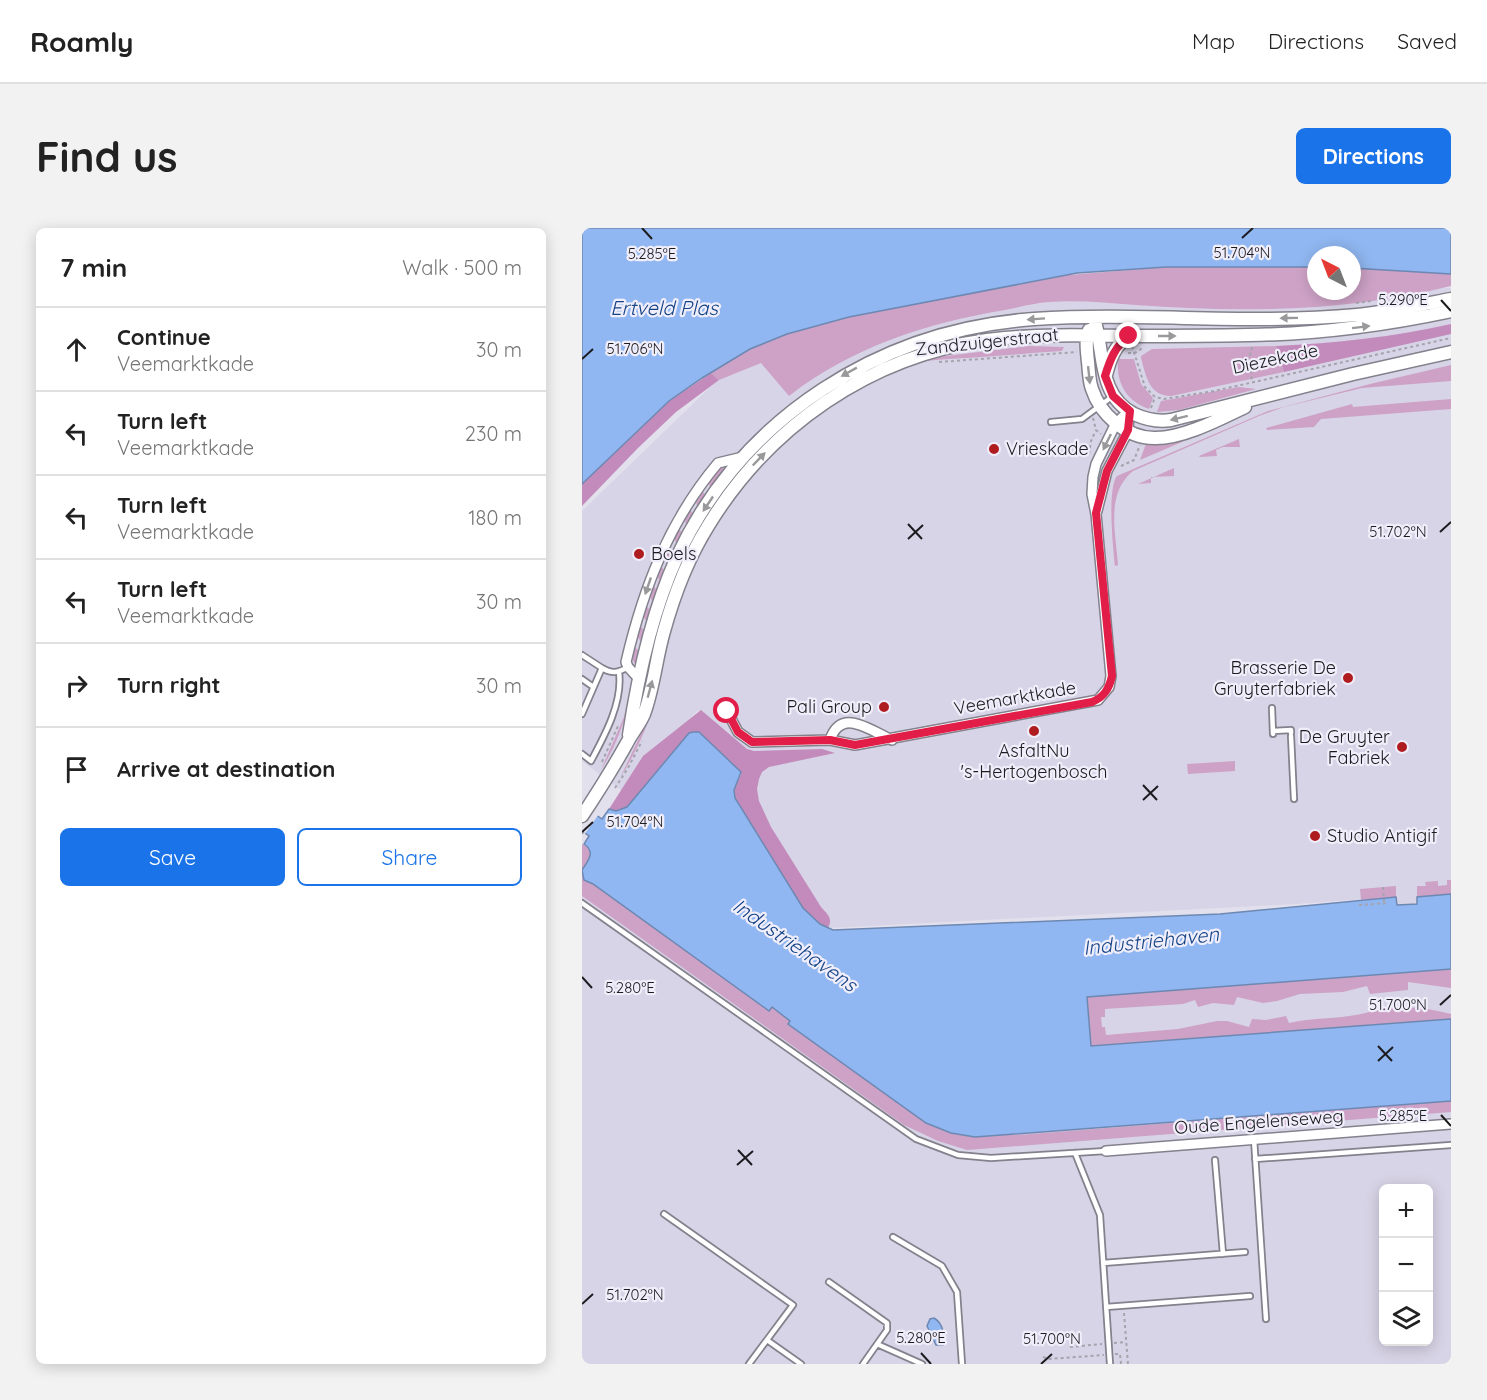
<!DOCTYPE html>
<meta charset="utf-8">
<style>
body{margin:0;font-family:Quicksand,sans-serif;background:#f2f2f2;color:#222}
.controls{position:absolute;right:18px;bottom:18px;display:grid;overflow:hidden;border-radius:9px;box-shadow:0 3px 15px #0003}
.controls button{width:54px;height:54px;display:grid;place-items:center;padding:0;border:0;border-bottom:2px solid #e0e0e0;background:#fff;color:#222;font:30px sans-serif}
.compass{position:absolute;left:725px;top:18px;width:54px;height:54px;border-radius:50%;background:#fff;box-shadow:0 3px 15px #0003;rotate:318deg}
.stop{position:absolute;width:18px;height:18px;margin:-14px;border:4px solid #e11d48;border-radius:50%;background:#fff}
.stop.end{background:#e11d48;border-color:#fff;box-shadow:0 2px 6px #0008}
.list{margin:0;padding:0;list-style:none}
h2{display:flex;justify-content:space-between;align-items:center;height:78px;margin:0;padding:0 24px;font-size:26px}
h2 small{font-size:20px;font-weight:400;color:#767676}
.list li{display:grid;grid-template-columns:39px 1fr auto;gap:18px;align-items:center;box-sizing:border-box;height:84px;padding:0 24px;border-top:2px solid #e0e0e0}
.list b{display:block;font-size:22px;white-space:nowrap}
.list p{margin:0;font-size:20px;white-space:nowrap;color:#767676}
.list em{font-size:20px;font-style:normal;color:#767676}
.actions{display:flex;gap:12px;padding:18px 24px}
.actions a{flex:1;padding:14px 0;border:2px solid #1a73e8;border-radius:9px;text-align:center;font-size:21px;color:#1a73e8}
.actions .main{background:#1a73e8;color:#fff}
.icon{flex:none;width:33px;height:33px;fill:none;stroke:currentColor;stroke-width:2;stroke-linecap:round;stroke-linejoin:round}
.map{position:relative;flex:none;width:869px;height:1136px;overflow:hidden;border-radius:9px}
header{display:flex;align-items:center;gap:36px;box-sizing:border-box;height:84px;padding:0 30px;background:#fff;border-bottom:2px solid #e0e0e0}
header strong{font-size:28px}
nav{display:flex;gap:33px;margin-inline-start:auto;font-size:21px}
.intro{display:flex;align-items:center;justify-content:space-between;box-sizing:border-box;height:144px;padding:0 36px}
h1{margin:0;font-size:42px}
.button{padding:15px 27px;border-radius:9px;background:#1a73e8;color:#fff;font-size:21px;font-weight:700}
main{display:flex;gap:36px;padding:0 36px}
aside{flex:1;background:#fff;border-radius:9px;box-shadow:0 3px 15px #0003}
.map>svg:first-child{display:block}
</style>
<header>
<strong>Roamly</strong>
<nav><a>Map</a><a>Directions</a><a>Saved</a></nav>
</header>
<div class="intro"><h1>Find us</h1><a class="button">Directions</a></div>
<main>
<aside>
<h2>7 min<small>Walk · 500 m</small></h2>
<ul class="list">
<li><svg class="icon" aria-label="ahead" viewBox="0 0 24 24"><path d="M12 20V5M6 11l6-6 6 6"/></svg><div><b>Continue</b><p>Veemarktkade</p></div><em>30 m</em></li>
<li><svg class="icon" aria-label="left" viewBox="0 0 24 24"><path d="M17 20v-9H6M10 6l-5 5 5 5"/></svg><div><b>Turn left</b><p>Veemarktkade</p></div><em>230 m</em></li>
<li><svg class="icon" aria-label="left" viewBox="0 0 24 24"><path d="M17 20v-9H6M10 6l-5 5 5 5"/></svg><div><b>Turn left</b><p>Veemarktkade</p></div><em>180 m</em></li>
<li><svg class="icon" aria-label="left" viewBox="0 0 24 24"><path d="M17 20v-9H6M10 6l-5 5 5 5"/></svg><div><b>Turn left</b><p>Veemarktkade</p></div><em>30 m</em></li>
<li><svg class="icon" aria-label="right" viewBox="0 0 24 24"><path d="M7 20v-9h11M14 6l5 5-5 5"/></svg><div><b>Turn right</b></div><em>30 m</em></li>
<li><svg class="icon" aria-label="arrive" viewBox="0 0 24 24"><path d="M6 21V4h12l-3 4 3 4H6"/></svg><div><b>Arrive at destination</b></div></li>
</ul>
<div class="actions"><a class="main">Save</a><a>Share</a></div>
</aside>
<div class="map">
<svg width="869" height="1136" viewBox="0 0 869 1136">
<rect width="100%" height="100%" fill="#e3e0ed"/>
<path fill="#d8d4e7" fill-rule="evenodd" d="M770 58 869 60V666L835 670 836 676 815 677 814 669 715 676 248 700 116 482 40 563 0 533V283L149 139 216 111 474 73 770 63Z
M0 652 390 903 869 870V1136H0ZM802 960H846V1114H802Z
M869 741V791L508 818 505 768Z"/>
<path fill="#cda2c6" d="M584 39H734V63H770V40L869 46V58C807 73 749 80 685 81 641 82 597 80 554 77 526 75 496 72 468 74 453 75 438 79 423 82 345 95 270 119 207 168L179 135 137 152 129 145 168 121 205 106 267 89 474 48Z
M447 118 482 119 480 123C448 125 417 128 385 130 369 131 351 131 335 135 315 141 296 151 277 161 190 208 127 290 94 383 84 412 80 442 73 471 66 499 53 526 38 550L65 493 91 389 108 342 119 320 146 277 189 225 229 190 263 167 323 138 347 130Z
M694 118 702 144 589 168C567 168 564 148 559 130V128L570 121Z
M536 131H552L559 156 571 170 567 181C544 173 534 155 536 131Z
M869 137V153L780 160 702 179 677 188 551 243C523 266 534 305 536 337L533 338C531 320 525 260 535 248L686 183 788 156Z
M657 159 674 161 597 182 575 184 579 173Z
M869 171V181L739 191 732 199 685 202 684 200 770 176 771 179Z
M621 205 558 232 565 213Z
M657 211 658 219H641L634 222 635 228 618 229 617 228Z
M145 239 125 266 54 437 49 430 52 418 57 423 59 414 54 406 57 397 62 402 64 393 59 384 63 377 67 381 70 373 66 364 70 356 74 361 77 352 74 343 78 337 82 342 85 334 82 325 87 317 90 323 94 315 91 305 96 299 100 305 104 297 102 287 108 281 111 286 115 278 113 269 120 262 123 267 128 260 126 250 134 240Z
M592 240V248L569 249V255L556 256Z
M50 454H51C46 486 36 515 19 542L42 489Z
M653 533V543L606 546 605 536Z
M0 616 6 619C12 628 6 634 0 642L188 782 190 779 209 793 207 796 344 895 369 905 436 907 869 873V884L385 922 356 913 322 897 0 668Z
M865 652H869V666L835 669V658H844L843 654 856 653V658L865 657Z
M814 658V669L779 672 778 661Z
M869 741V760L826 754V762L788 766 785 758 761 764 718 766 695 773 681 775 655 769 652 777 631 775 616 779 613 772 601 776 523 781V789H519L520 799H523L524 807 596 801 635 793H645L667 799 670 791 684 792 704 788 707 795C727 790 747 791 767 788 778 787 789 783 800 781 823 777 846 780 869 786V791L508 818 505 768Z"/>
<path fill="#c38bbb" d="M869 96V106L702 144 694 118C753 115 812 109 869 96Z
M129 145 137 152 94 184 56 220 0 278V256L87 173Z
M119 482 165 521 172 523 240 521 253 525 187 539 180 544 177 551 175 561 177 573 189 599 239 679C246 687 251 690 246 700 231 694 221 681 212 668L153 570 152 562 159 546 107 505 45 579 34 583 27 581 61 528Z"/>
<path fill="#90b7f1" stroke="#6d88b2" stroke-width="1.5" d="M0 0H869V46L770 40V27H734V39H584L495 45 267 89 205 106 168 121 120 150 87 173 0 256Z
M111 504H117L159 544 152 562 153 570 221 680 238 696 251 702 638 686 814 669 815 677 835 676V669L869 666V741L505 769 509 818 869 791V873L393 909 369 905 344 895 206 796 208 793 190 779 187 783 11 656 2 652 0 642C6 633 14 624 2 616L7 608 0 603V577L20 591 27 581 34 583 45 579 107 505Z
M352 1090C362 1096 362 1107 361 1117H354L345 1098 348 1091Z"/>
<path fill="#e3e0ed" d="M0 574 17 586 2 607 0 606Z"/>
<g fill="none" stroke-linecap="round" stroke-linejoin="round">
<g stroke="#83818c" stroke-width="8">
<path id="lane" d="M469 194 500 191 531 168
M0 427 20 440
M0 451 10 458
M690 480 691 506
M0 486 20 440C30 446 36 445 46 439
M691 503 709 502V505
M709 508 712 571
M0 526 9 533C23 507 41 474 37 444
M0 675 334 911 376 927 409 930 524 923
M672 911 684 1091
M493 925 518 987 528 1136
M673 931 869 917
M633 932 641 1026
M82 986 211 1077 167 1136
M311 1009 360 1038 375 1064 380 1136
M521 1035 663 1024
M247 1054 305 1095V1102L281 1136
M524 1079 668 1068
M185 1112 219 1136
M295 1116 340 1136"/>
</g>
<g stroke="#83818c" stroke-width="12">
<path id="street" d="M515 283 525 243 546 203 547 183
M58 452 46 439 44 434C61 361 87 293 136 235L161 229
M145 483 156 504 170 514 248 512 273 517 516 472 527 459 529 448 514 286 510 266 511 249 514 236 534 195 547 183
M248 512C259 479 288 502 310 512
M524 923 869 896"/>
</g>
<g stroke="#83818c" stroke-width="15">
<path id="secondary" d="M512 90C523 124 515 167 552 186 565 192 576 194 589 192L771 146 869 124
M507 102C503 112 505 124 506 134 507 143 507 153 510 161 518 186 544 210 572 210 600 211 638 191 663 179
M524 147C528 131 533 117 547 108
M47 507C56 447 70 384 95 329 161 188 299 102 452 91 559 84 668 97 775 87 806 84 838 77 869 71
M0 588C16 564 31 540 45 515 50 505 58 496 62 486 72 459 74 430 82 403 92 367 106 330 126 298 187 198 288 128 405 112 452 106 499 107 547 108 586 108 626 108 666 107 734 106 803 97 869 83"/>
</g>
<path stroke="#a5a3ad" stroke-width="2" stroke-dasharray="3 3" stroke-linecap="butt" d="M774 75 789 73
M550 118 563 159 573 169 582 171 632 163 869 110
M670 119 667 130 670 154
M546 125H553L562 119
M357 134 495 124
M569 180 573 169
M511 190 514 202 519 206
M507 226 509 213 514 202
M539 238 552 232 558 217
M20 534 36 498
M33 560 46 540 60 513
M0 606 5 599
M801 659 802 674
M777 677 807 675
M542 1085 546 1136
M532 1115 544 1114
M488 1119 520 1116
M533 1126H538L539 1136
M461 1129 467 1131 522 1127"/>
<use href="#lane" stroke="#fff" stroke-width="4.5"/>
<use href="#street" stroke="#fff" stroke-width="9"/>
<use href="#secondary" stroke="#fff" stroke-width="12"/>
</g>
<defs><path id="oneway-solid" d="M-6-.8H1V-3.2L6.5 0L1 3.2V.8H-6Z" transform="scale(1.5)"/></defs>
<g fill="#99989a">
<use href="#oneway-solid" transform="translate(707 90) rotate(179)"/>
<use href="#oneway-solid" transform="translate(454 91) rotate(176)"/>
<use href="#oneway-solid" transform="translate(779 99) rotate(-7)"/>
<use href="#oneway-solid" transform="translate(585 108)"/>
<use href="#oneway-solid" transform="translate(267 144) rotate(151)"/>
<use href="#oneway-solid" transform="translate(507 147) rotate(84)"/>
<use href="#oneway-solid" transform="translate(597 190) rotate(166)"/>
<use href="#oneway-solid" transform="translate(525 214) rotate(116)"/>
<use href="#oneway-solid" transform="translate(177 231) rotate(-46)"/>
<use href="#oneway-solid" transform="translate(126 276) rotate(124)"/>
<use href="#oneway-solid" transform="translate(66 358) rotate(109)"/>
<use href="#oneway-solid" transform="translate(68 461) rotate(-75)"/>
</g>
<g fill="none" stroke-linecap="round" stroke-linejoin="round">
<path stroke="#e11d48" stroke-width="8" d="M145 483 156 504 170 514 248 512 273 517 510 474C522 469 527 461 530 448L514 285 525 243 546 202 548 183 531 168 523 148C528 132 533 118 547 108"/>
</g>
<path fill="none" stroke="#1c1b1f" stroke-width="2" d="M60 0 70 11M660 10 671 0M859 72 869 83M0 131 11 121M326 296 340 311M858 304 869 294M326 311 341 297M561 557 575 572M561 572 576 558M0 604 11 594M0 749 10 760M858 777 869 767M796 818 810 833M796 833 811 819M859 887 869 898M156 922 170 937M155 937 171 923M0 1076 11 1066M339 1125 349 1136M459 1136 470 1126"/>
<g fill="#ae1c20" stroke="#f0eefa" stroke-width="2">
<circle cx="412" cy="221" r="6"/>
<circle cx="57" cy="326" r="6"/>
<circle cx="766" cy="450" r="6"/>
<circle cx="302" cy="479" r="6"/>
<circle cx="452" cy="503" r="6"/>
<circle cx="820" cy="519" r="6"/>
<circle cx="733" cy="608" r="6"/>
</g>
<g text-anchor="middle" stroke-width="4.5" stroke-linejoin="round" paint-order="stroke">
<g font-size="18" fill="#1c1b1f" stroke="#f0eefa">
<text transform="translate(405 114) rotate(-6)" y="6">Zandzuigerstraat</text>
<text transform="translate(693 131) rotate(-12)" y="6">Diezekade</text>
<text transform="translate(433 470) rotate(-10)" y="6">Veemarktkade</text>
<text transform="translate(677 894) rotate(-4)" y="6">Oude Engelenseweg</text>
</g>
<g font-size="18" fill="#1c1b1f" stroke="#f0eefa" text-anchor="start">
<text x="424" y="227">Vrieskade</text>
<text x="69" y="332">Boels</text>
<text x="754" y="446" text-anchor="end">Brasserie De<tspan x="754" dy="21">Gruyterfabriek</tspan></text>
<text x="290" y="485" text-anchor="end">Pali Group</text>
<text x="808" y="515" text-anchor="end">De Gruyter<tspan x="808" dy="21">Fabriek</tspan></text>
<text x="452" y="529" text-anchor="middle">AsfaltNu<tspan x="452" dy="21">'s-Hertogenbosch</tspan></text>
<text x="745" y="614">Studio Antigif</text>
</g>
<g font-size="20" font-style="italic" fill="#144386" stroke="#f0eefa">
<text x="82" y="87">Ertveld Plas</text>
<text transform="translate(569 713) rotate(-6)" y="7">Industriehaven</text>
<text transform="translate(213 717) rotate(35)" y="7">Industriehavens</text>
</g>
</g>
<g font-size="15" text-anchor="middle" fill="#1c1b1f" stroke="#f0eefa" stroke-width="4.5" stroke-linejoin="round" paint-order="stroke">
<text x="660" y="30">51.704°N</text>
<text x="70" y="31">5.285°E</text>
<text x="821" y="77">5.290°E</text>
<text x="53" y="126">51.706°N</text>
<text x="816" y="309">51.702°N</text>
<text x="53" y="599">51.704°N</text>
<text x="48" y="765">5.280°E</text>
<text x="816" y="782">51.700°N</text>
<text x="821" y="893">5.285°E</text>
<text x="53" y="1072">51.702°N</text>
<text x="339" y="1115">5.280°E</text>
<text x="470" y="1116">51.700°N</text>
</g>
</svg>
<div class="controls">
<button>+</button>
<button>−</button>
<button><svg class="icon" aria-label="layers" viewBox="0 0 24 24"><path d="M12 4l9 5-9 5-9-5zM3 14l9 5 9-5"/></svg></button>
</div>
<svg class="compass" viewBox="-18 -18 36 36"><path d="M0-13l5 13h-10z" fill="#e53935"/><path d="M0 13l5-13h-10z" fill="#767676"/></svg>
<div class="stop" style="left:145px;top:483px"></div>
<div class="stop end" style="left:547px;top:108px"></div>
</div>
</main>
